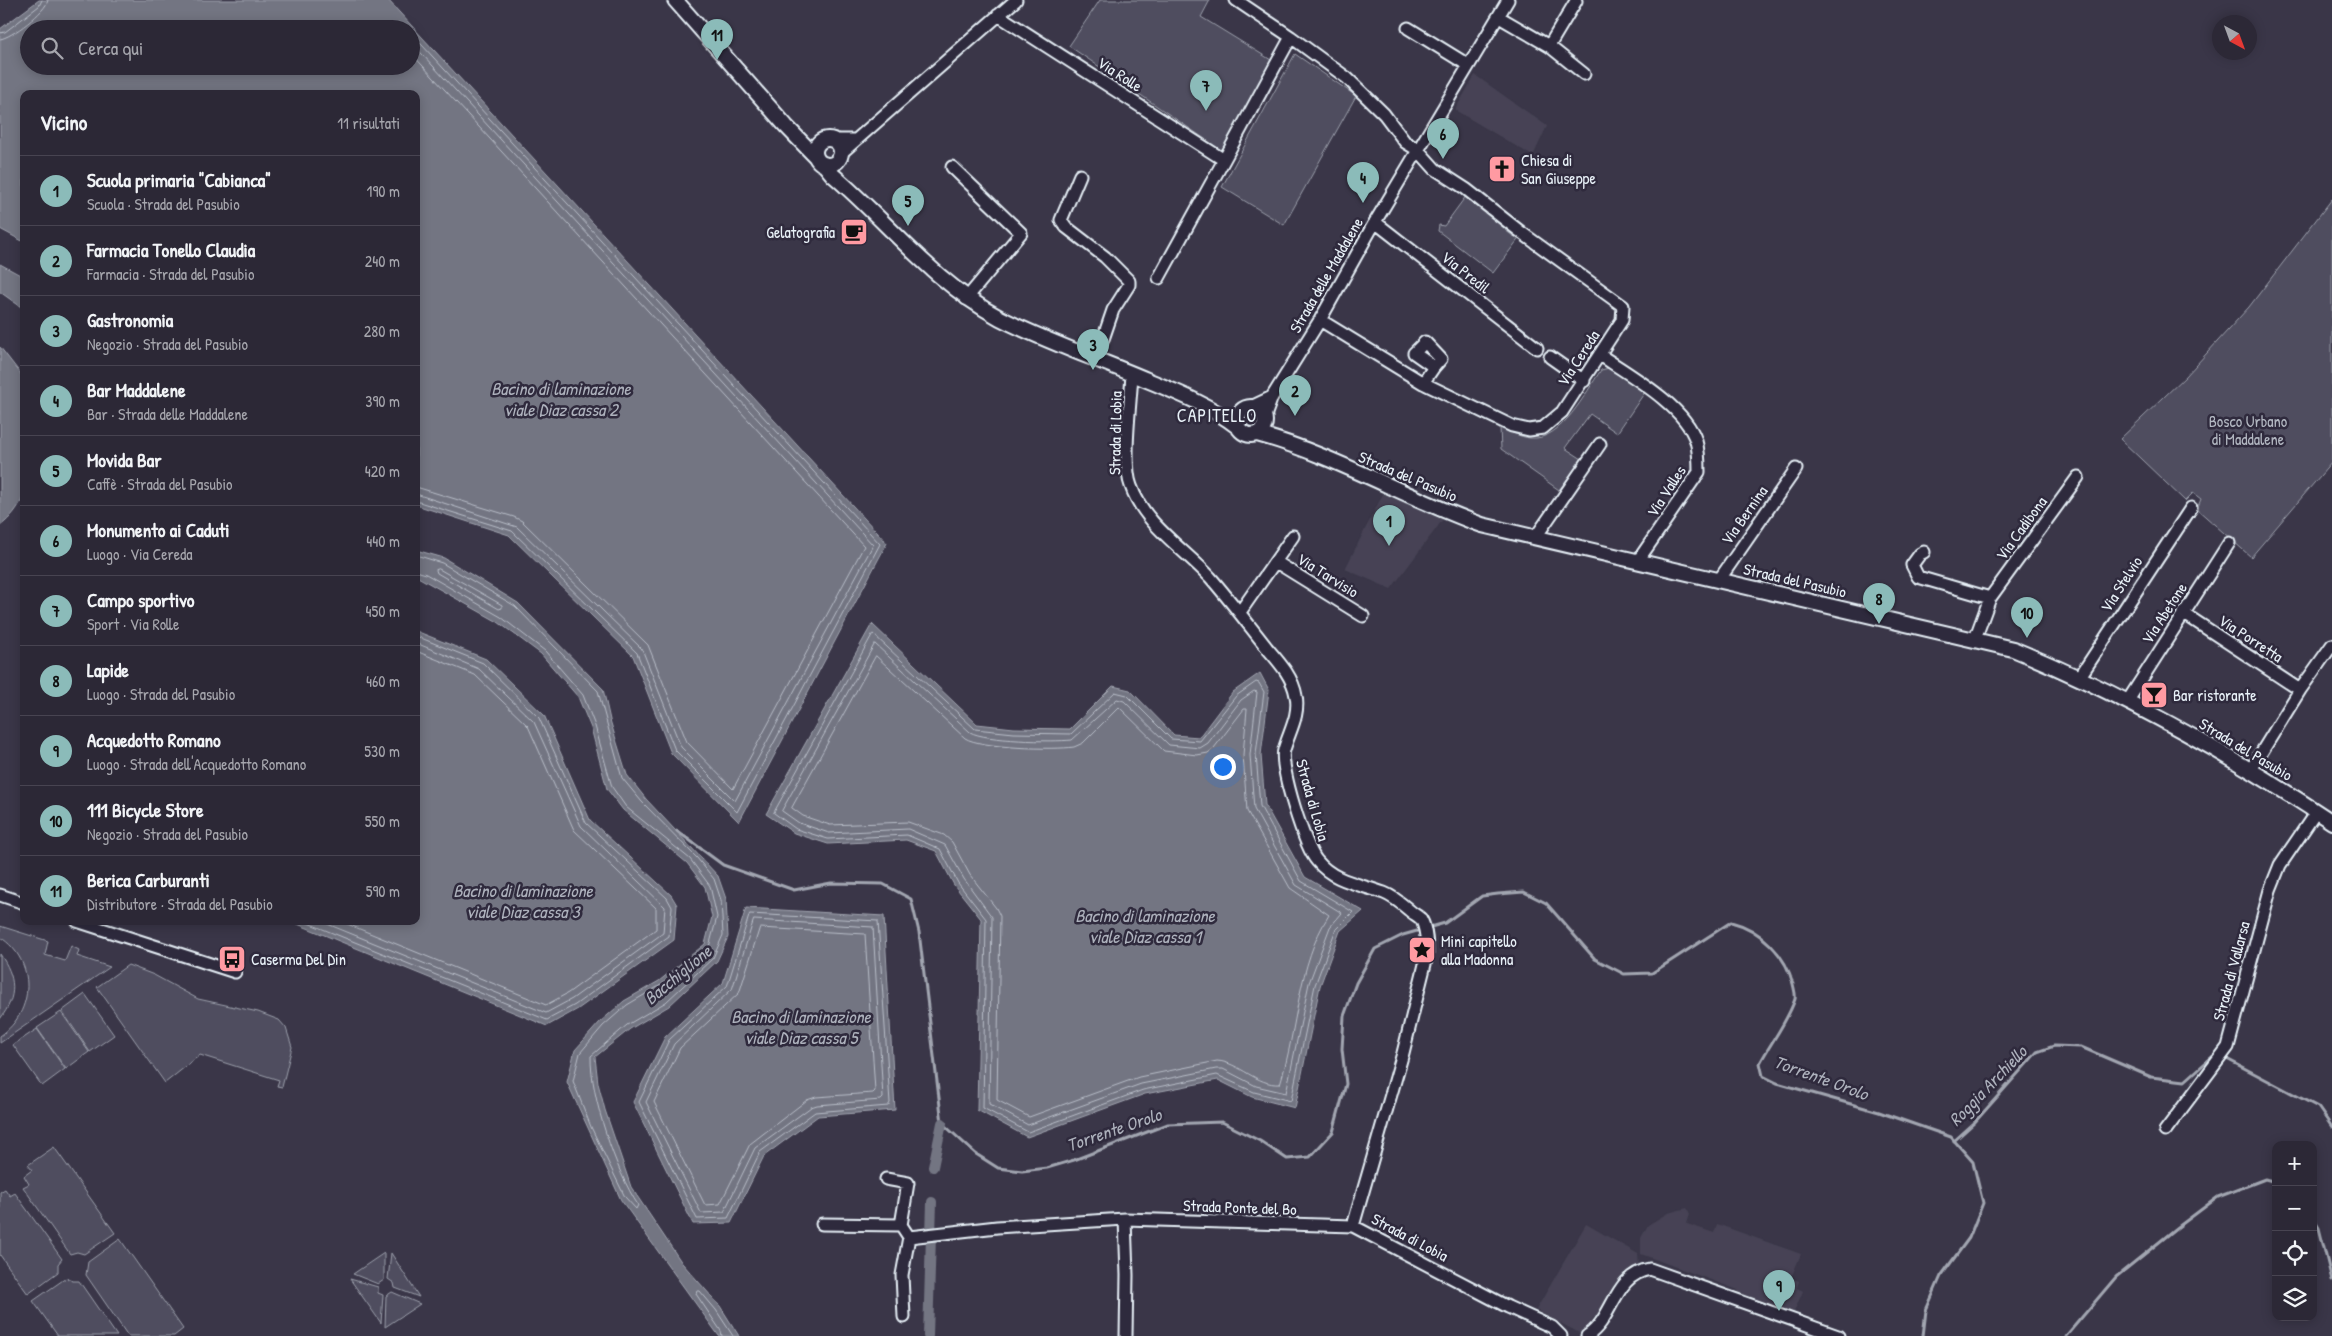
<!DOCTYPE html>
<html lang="it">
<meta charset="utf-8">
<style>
body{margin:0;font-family:"Patrick Hand",sans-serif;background:#383442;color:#f1f3f6}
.controls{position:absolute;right:15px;bottom:15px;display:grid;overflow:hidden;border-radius:10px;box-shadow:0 2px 12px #0003}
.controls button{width:45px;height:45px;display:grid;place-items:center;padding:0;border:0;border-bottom:1px solid #484451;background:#2c2836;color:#f1f3f6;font:25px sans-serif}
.compass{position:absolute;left:2212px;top:15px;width:45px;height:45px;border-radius:50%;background:#2c2836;box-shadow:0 2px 12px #0003;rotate:139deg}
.you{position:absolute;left:1222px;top:766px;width:18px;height:18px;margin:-12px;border:4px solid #fff;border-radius:50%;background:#1a73e8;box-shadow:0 0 0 8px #1a73e833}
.badge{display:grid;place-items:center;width:32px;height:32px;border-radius:50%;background:#8bbbb9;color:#111;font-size:16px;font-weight:700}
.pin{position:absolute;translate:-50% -41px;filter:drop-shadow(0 1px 2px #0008)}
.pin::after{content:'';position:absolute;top:26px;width:18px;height:15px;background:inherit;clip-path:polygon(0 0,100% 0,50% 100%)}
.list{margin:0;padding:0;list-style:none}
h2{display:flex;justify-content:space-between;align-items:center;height:65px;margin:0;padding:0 20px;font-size:21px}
h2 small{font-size:16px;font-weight:400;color:#a6a6ad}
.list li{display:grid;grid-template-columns:32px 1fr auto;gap:15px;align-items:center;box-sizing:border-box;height:70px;padding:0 20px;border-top:1px solid #484451}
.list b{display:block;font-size:19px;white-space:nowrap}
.list p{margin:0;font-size:16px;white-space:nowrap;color:#a6a6ad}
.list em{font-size:16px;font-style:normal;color:#a6a6ad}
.icon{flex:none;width:28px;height:28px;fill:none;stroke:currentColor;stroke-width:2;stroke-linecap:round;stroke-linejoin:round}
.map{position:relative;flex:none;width:2332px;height:1336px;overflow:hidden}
.search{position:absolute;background:#2c2836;box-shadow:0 2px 12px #0003;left:20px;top:20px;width:400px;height:55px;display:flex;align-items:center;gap:12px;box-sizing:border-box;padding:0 18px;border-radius:28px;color:#a6a6ad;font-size:19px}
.panel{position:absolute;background:#2c2836;box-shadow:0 2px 12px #0003;left:20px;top:90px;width:400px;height:835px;border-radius:10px}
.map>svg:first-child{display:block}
</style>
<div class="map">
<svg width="2332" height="1336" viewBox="0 0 2332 1336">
<rect width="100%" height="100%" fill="#3a3648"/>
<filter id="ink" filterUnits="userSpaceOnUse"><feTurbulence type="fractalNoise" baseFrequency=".02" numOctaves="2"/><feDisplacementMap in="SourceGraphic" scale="10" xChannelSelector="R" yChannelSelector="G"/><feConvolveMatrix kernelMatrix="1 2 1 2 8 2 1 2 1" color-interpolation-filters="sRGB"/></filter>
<g filter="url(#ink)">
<path fill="#464354" d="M1475 75 1547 126 1533 156 1455 110Z
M1383 494 1444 518 1391 589 1345 569Z
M1687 1208 1690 1214 1687 1224 1714 1233 1717 1224 1801 1254 1791 1278 1799 1281 1797 1288 1803 1291 1794 1312 1736 1295 1738 1290 1641 1254V1238L1648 1225 1668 1213Z
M1586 1224 1638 1254 1639 1267 1599 1320 1594 1317 1583 1335 1536 1310Z"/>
<path fill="#504e5f" stroke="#9ca0ac" d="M1100 0H1210L1201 17 1271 60 1268 65 1273 69 1224 152 1069 46Z
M1295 54 1356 96 1284 225 1222 187Z
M1466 196 1507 227 1505 230 1513 236 1520 237 1493 273 1438 231 1439 225 1444 226Z
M2332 199V462L2251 557 2197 509 2201 499 2193 493 2185 501 2120 439 2186 376 2249 307Z
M1609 368 1645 392 1617 433 1590 414 1565 448 1582 459 1559 490 1501 449 1500 428C1509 431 1520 437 1530 438 1561 442 1586 392 1601 370Z
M1243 421a8 8 0 1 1 16 0a8 8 0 1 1-16 0Z
M0 926 48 941 45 955 65 961 71 946 79 950 77 956 110 967 0 1043V1036C35 1012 37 961 0 937Z
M0 954C16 977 18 996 0 1019Z
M128 965 154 975 198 999 258 1012 279 1020 286 1028 292 1047 282 1087 277 1086 279 1080 200 1055 165 1083 97 987Z
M85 994 114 1035 90 1052 62 1011Z
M61 1012 89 1052 66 1069 37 1028Z
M37 1029 65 1069 42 1086 13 1045Z
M54 1147 115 1233 84 1254 77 1252 70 1254 23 1187 29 1184 24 1176 32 1170 28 1165Z
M5 1189 10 1196 15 1193 62 1259 58 1264V1272L28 1294 0 1255V1192Z
M120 1239 183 1329 174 1336H128L86 1275 88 1262Z
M384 1253V1280L378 1284 353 1274Z
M391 1253 419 1297 395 1288 394 1283 388 1279Z
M66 1278 73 1281H79L117 1336H58L33 1301Z
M350 1279 378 1287V1293L383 1295 381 1323Z
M392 1292 420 1304 385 1327 386 1296Z"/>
<path fill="#737482" stroke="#a2a6b1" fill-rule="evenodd" d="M39 0H388L887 543 739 822 671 753 633 656 509 535 416 505V94H24V242L0 229V29ZM29 29H411V66H29Z
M0 264 24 277V309L0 292Z
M0 347 24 378V495C19 507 11 518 0 526Z
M416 550 444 558 518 603 603 689 610 720 627 775 646 799 718 876 726 899 728 937 717 961 669 1006 630 1029 595 1057 598 1083 605 1110 631 1187 682 1263 720 1306 739 1336H719L621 1200 567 1082 575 1050 600 1022 624 1001 659 981 705 944 712 917 705 887 687 863 623 810 607 789 591 728 578 697 541 654 498 622 416 576Z
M872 624 977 724 1014 728 1070 729 1113 686 1130 690 1174 735 1199 737 1233 692 1260 673 1269 690 1261 755 1265 805 1305 877 1363 911 1340 931 1320 986 1295 1108 1252 1097 1218 1080 1145 1094 1027 1137 977 1110 981 919 954 885 936 851 906 840 828 844 794 833 766 814Z
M416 631 486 659 544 715 590 820 671 895 677 905 674 940 578 1009 547 1026 290 921H416Z
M746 908 884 916 895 1110 818 1116 764 1156 731 1223 693 1224 633 1102 665 1037 723 983Z"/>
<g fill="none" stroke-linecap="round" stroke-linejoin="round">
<path stroke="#b9bfc9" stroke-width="1" d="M0 33 5 32 39 6 42 0
M411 33 880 544 737 812 675 750 637 653 512 531 416 501
M0 39C11 38 47 11 48 0
M411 42 873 545 735 801 681 747 642 649 517 527 416 494
M411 53 864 546 733 789 687 742 648 645 522 521 514 517 416 487
M416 555 442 563 515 606 598 691 622 778 642 802 697 858 714 879 721 900 723 935 713 958 666 1002 627 1025 591 1056C590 1096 616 1172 638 1205L636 1209 625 1197 591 1127 573 1081 580 1053 603 1026 627 1005 661 985 689 965 709 947 717 917 710 886 690 859 626 807 612 787 595 726 583 695 545 651 501 617 426 574 416 571
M439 569 502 605V608L499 609 437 573 436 570Z
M873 634 975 729 1014 733 1071 734 1115 692 1127 695 1171 739 1200 741 1236 696 1256 682 1259 683 1264 692 1256 754 1260 806 1301 881 1353 912 1336 929 1315 985 1291 1101 1254 1092 1217 1075 1143 1090 1028 1132 983 1108 986 919 958 883 940 849 907 835 828 839 796 829 774 813Z
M875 644 970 732C985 741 1053 742 1072 740L1117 699 1124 701 1169 745 1200 748 1208 743 1241 700 1254 691 1257 692 1250 755 1254 809 1296 885 1342 913 1330 927 1309 983 1286 1093 1256 1086 1223 1069H1216L1141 1084 1028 1125 989 1104 992 917 964 879 945 845 908 829 829 833 799 823 782 811Z
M876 656 965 738C980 748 1055 750 1074 747L1083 743 1119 707 1164 751 1197 755 1208 753 1214 748 1244 709H1247L1243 755 1247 811 1290 888 1329 915C1297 965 1298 1028 1280 1084 1257 1086 1239 1062 1217 1061L1139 1077 1029 1117 997 1100 1000 916 996 908 970 875 952 842 944 835 908 822 830 825 803 816 792 808Z
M750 914 878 921 890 1103 888 1106 815 1112 760 1152 728 1218 697 1219 639 1102 669 1040 727 986Z
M754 920 873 927 883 1098 881 1100 817 1105 811 1107 755 1148 724 1212 701 1213 646 1102 674 1044 732 989Z
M303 921 547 1020 575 1005 669 936 672 907 667 898 586 823 539 718 483 663 416 636
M320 921 546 1013 572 999 663 933 665 907 581 826 534 722 479 669 416 643
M340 921 546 1005 568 993 656 929V908L574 830 528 726 475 675 416 651
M760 928 865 934 875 1091 873 1093 816 1097 807 1100 750 1144 720 1204 705 1205 654 1102 680 1048 739 993Z
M722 1336 721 1331 696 1294 697 1291H700L716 1310 733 1336"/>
<path stroke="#a2a6b1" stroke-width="3" d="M677 831 723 865 794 890 831 883 883 884 911 899 919 932 942 1123 976 1154 998 1168 1022 1171 1047 1168 1074 1160 1168 1124 1222 1122 1260 1141 1287 1159 1310 1157 1333 1132 1346 1084 1342 1049 1344 1016 1356 983 1375 949 1403 935 1445 923 1482 896 1498 894 1524 892 1546 903 1595 959 1624 974 1652 973 1731 922C1760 929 1786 955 1793 984 1794 989 1796 994 1795 999 1788 1021 1771 1042 1760 1063L1763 1076 1777 1083 1879 1112 1951 1137 1973 1162 1983 1203 1969 1238 1941 1276 1926 1310 1923 1336
M2223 1057 2318 1107 2332 1127
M1954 1141 1974 1123 2037 1052 2054 1046 2081 1047 2151 1077 2185 1081 2213 1056H2217
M2313 1218 2319 1228 2332 1280
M2066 1336 2116 1277 2178 1227 2218 1197 2265 1179 2276 1182"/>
<path stroke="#737482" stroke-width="10" d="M933 1167 942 1123
M928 1336 932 1202"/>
<g stroke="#e8f1f8" stroke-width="15">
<path id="minor" d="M1236 0 1291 37 1347 78 1384 114 1405 142 1418 150 1435 169 1466 189 1522 233 1623 306 1622 320 1562 412 1543 428 1529 430 1512 426 1423 383 1320 320
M998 15 1224 160 1291 37
M1499 17 1549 46 1584 74
M1408 28 1468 65
M1549 46 1576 1
M832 140H855
M840 154 1016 0
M952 167 1021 233 966 299
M1080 175 1061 220 1066 227 1105 257 1129 281V285L1113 310 1102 342
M1375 222 1537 348
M1159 278 1224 160
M1600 355C1630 375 1685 406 1696 441 1699 451 1699 462 1699 472L1637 562
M1550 357 1584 381
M1132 373C1131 401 1122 463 1131 486 1144 524 1184 549 1210 577 1230 600 1248 624 1267 648 1279 662 1293 677 1296 696 1300 715 1289 732 1284 750 1279 766 1305 848 1317 861 1334 882 1360 884 1384 893 1392 896 1402 904 1409 910 1412 913 1418 916 1421 919 1427 929 1427 946 1427 956L1403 1053 1353 1226 1508 1307 1552 1327 1561 1336
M1423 383 1434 367 1414 353 1425 342 1441 359 1434 367
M1253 406 1272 397
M1265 416 1272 397 1320 320 1375 222 1508 0
M1535 538 1600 444
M1924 552 1920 554 1912 565 1918 577 1990 598
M1276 562 1363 616
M1719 580 1796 469
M1240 612 1293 536
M2183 613 2300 690
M1975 639 1990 598 2078 477
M2079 678 2191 508
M2127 702 2229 543
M2250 771 2300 690 2332 645
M0 895 24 903
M77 921 235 972
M2165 1131 2228 1047 2270 890 2280 865 2316 812
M886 1179 908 1183 901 1225
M1125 1219 1127 1275 1126 1336
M822 1224 901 1225 909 1237
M909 1237 997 1227 1125 1219 1353 1226
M904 1317 902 1275 909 1237
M1587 1336C1614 1319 1613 1275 1650 1269L1838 1336"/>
</g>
<g stroke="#e8f1f8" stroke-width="18">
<path id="major" d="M675 0 786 126 816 157
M815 152a13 13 0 1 1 26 0a13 13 0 1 1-26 0Z
M824 164 833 175C889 223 934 283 1000 318 1047 342 1098 359 1147 380 1179 393 1211 406 1238 427
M1237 421a14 14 0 1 1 28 0a14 14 0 1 1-28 0Z
M1257 434C1335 455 1406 498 1482 525L2013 649C2125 695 2231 755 2332 822"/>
</g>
<use href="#minor" stroke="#2f2a3d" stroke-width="11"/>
<use href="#major" stroke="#2f2a3d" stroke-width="14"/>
</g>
</g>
<defs>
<g id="church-square" transform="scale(1.4375)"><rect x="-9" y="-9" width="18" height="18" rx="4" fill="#ff9aa2" stroke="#2f2a3d"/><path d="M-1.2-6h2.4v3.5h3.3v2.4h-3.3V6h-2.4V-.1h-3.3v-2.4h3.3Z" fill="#111"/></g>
<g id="cafe-square" transform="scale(1.4375)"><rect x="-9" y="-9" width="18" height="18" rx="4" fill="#ff9aa2" stroke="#2f2a3d"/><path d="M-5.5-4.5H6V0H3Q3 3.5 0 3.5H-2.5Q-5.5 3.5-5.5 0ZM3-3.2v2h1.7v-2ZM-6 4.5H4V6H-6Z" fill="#111"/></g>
<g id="bar-square" transform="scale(1.4375)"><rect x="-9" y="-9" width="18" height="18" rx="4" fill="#ff9aa2" stroke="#2f2a3d"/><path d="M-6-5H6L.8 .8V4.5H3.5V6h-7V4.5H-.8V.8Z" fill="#111"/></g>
<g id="sight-square" transform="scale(1.4375)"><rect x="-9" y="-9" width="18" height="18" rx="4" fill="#ff9aa2" stroke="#2f2a3d"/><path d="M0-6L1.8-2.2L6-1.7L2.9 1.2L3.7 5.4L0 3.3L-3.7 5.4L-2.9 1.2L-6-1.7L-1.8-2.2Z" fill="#111"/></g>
<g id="bus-square" transform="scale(1.4375)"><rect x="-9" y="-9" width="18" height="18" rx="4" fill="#ff9aa2" stroke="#2f2a3d"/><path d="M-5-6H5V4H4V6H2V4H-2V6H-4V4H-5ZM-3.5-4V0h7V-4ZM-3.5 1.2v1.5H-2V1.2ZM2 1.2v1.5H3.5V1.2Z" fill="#111"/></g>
</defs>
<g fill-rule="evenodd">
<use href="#church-square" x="1502" y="169"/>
<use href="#cafe-square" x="854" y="232"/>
<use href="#bar-square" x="2154" y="695"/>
<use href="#sight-square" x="1422" y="950"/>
<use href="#bus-square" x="232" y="959"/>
</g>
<g text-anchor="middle" stroke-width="5" stroke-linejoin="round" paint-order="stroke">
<g font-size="16" fill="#e8f1f8" stroke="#2f2a3d">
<text transform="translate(1120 74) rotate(33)" y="6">Via Rolle</text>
<text transform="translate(1466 272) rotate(38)" y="6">Via Predil</text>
<text transform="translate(1326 275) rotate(-60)" y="6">Strada delle Maddalene</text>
<text transform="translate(1578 358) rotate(-57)" y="6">Via Cereda</text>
<text transform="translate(1115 433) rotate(-89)" y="6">Strada di Lobia</text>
<text transform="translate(1408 476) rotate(23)" y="6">Strada del Pasubio</text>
<text transform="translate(1666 491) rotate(-57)" y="6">Via Valles</text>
<text transform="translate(1744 515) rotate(-55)" y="6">Via Bernina</text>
<text transform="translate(2021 528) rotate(-54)" y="6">Via Cadibona</text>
<text transform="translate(1328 575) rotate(32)" y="6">Via Tarvisio</text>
<text transform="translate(1795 580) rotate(13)" y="6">Strada del Pasubio</text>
<text transform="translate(2121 584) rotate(-57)" y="6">Via Stelvio</text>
<text transform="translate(2164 613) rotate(-57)" y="6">Via Abetone</text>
<text transform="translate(2251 638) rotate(33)" y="6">Via Porretta</text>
<text transform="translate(2246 749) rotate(31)" y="6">Strada del Pasubio</text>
<text transform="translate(1313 800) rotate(74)" y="6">Strada di Lobia</text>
<text transform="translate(2231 971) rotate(-75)" y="6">Strada di Vallarsa</text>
<text transform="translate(1240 1207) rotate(2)" y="6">Strada Ponte del Bo</text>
<text transform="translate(1410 1237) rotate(28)" y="6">Strada di Lobia</text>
</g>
<g font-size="16" fill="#e8f1f8" stroke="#2f2a3d" text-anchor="start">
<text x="1521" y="166">Chiesa di<tspan x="1521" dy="18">San Giuseppe</tspan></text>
<text x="835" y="238" text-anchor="end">Gelatografia</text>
<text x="2173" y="701">Bar ristorante</text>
<text x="1441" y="947">Mini capitello<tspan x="1441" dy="18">alla Madonna</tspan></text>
<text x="251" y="965">Caserma Del Din</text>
</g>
<g font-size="16" fill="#b3b8c2" stroke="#2f2a3d">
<text x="2248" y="427">Bosco Urbano<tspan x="2248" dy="18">di Maddalene</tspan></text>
</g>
<g font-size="18" font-style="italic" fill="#aeb2bd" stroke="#2f2a3d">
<text x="561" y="395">Bacino di laminazione<tspan x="561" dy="21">viale Diaz cassa 2</tspan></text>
<text x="523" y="897">Bacino di laminazione<tspan x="523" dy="21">viale Diaz cassa 3</tspan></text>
<text x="1145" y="922">Bacino di laminazione<tspan x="1145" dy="21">viale Diaz cassa 1</tspan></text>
<text transform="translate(678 975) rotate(-40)" y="6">Bacchiglione</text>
<text x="801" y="1023">Bacino di laminazione<tspan x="801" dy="21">viale Diaz cassa 5</tspan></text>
<text transform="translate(1821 1078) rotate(20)" y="6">Torrente Orolo</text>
<text transform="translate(1988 1086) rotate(-46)" y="6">Roggia Archiello</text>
<text transform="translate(1114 1130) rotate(-19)" y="6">Torrente Orolo</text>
</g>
<g font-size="18" letter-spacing="1" fill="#e8f1f8" stroke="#2f2a3d">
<text x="1217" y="422">CAPITELLO</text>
</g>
</g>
</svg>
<div class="controls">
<button>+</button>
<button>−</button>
<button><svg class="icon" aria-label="locate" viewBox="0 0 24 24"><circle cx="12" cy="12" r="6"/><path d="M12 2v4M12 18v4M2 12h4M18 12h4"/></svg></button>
<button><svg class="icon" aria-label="layers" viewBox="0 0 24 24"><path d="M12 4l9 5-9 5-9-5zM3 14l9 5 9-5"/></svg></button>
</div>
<svg class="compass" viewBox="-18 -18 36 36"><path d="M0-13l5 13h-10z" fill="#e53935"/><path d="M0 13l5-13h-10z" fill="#a6a6ad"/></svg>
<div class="you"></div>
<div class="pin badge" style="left:1389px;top:546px">1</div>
<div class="pin badge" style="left:1295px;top:416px">2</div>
<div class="pin badge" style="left:1093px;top:370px">3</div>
<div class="pin badge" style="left:1363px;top:203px">4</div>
<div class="pin badge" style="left:908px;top:226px">5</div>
<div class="pin badge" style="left:1443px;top:159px">6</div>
<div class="pin badge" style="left:1206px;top:111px">7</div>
<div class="pin badge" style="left:1879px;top:624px">8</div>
<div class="pin badge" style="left:1779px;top:1311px">9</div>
<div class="pin badge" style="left:2027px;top:638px">10</div>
<div class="pin badge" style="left:717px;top:60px">11</div>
<div class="search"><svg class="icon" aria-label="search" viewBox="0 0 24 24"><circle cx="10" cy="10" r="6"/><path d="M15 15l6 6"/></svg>Cerca qui</div>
<section class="panel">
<h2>Vicino<small>11 risultati</small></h2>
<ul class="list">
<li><span class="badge">1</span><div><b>Scuola primaria &quot;Cabianca&quot;</b><p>Scuola · Strada del Pasubio</p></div><em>190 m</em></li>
<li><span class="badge">2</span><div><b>Farmacia Tonello Claudia</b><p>Farmacia · Strada del Pasubio</p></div><em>240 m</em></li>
<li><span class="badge">3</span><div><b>Gastronomia</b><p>Negozio · Strada del Pasubio</p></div><em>280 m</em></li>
<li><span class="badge">4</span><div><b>Bar Maddalene</b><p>Bar · Strada delle Maddalene</p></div><em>390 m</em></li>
<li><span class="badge">5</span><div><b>Movida Bar</b><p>Caffè · Strada del Pasubio</p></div><em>420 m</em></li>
<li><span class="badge">6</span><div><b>Monumento ai Caduti</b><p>Luogo · Via Cereda</p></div><em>440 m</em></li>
<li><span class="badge">7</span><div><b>Campo sportivo</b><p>Sport · Via Rolle</p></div><em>450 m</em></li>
<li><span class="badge">8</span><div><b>Lapide</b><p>Luogo · Strada del Pasubio</p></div><em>460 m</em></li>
<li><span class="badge">9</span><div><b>Acquedotto Romano</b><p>Luogo · Strada dell'Acquedotto Romano</p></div><em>530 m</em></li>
<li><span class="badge">10</span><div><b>111 Bicycle Store</b><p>Negozio · Strada del Pasubio</p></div><em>550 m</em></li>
<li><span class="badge">11</span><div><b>Berica Carburanti</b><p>Distributore · Strada del Pasubio</p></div><em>590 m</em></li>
</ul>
</section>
</div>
